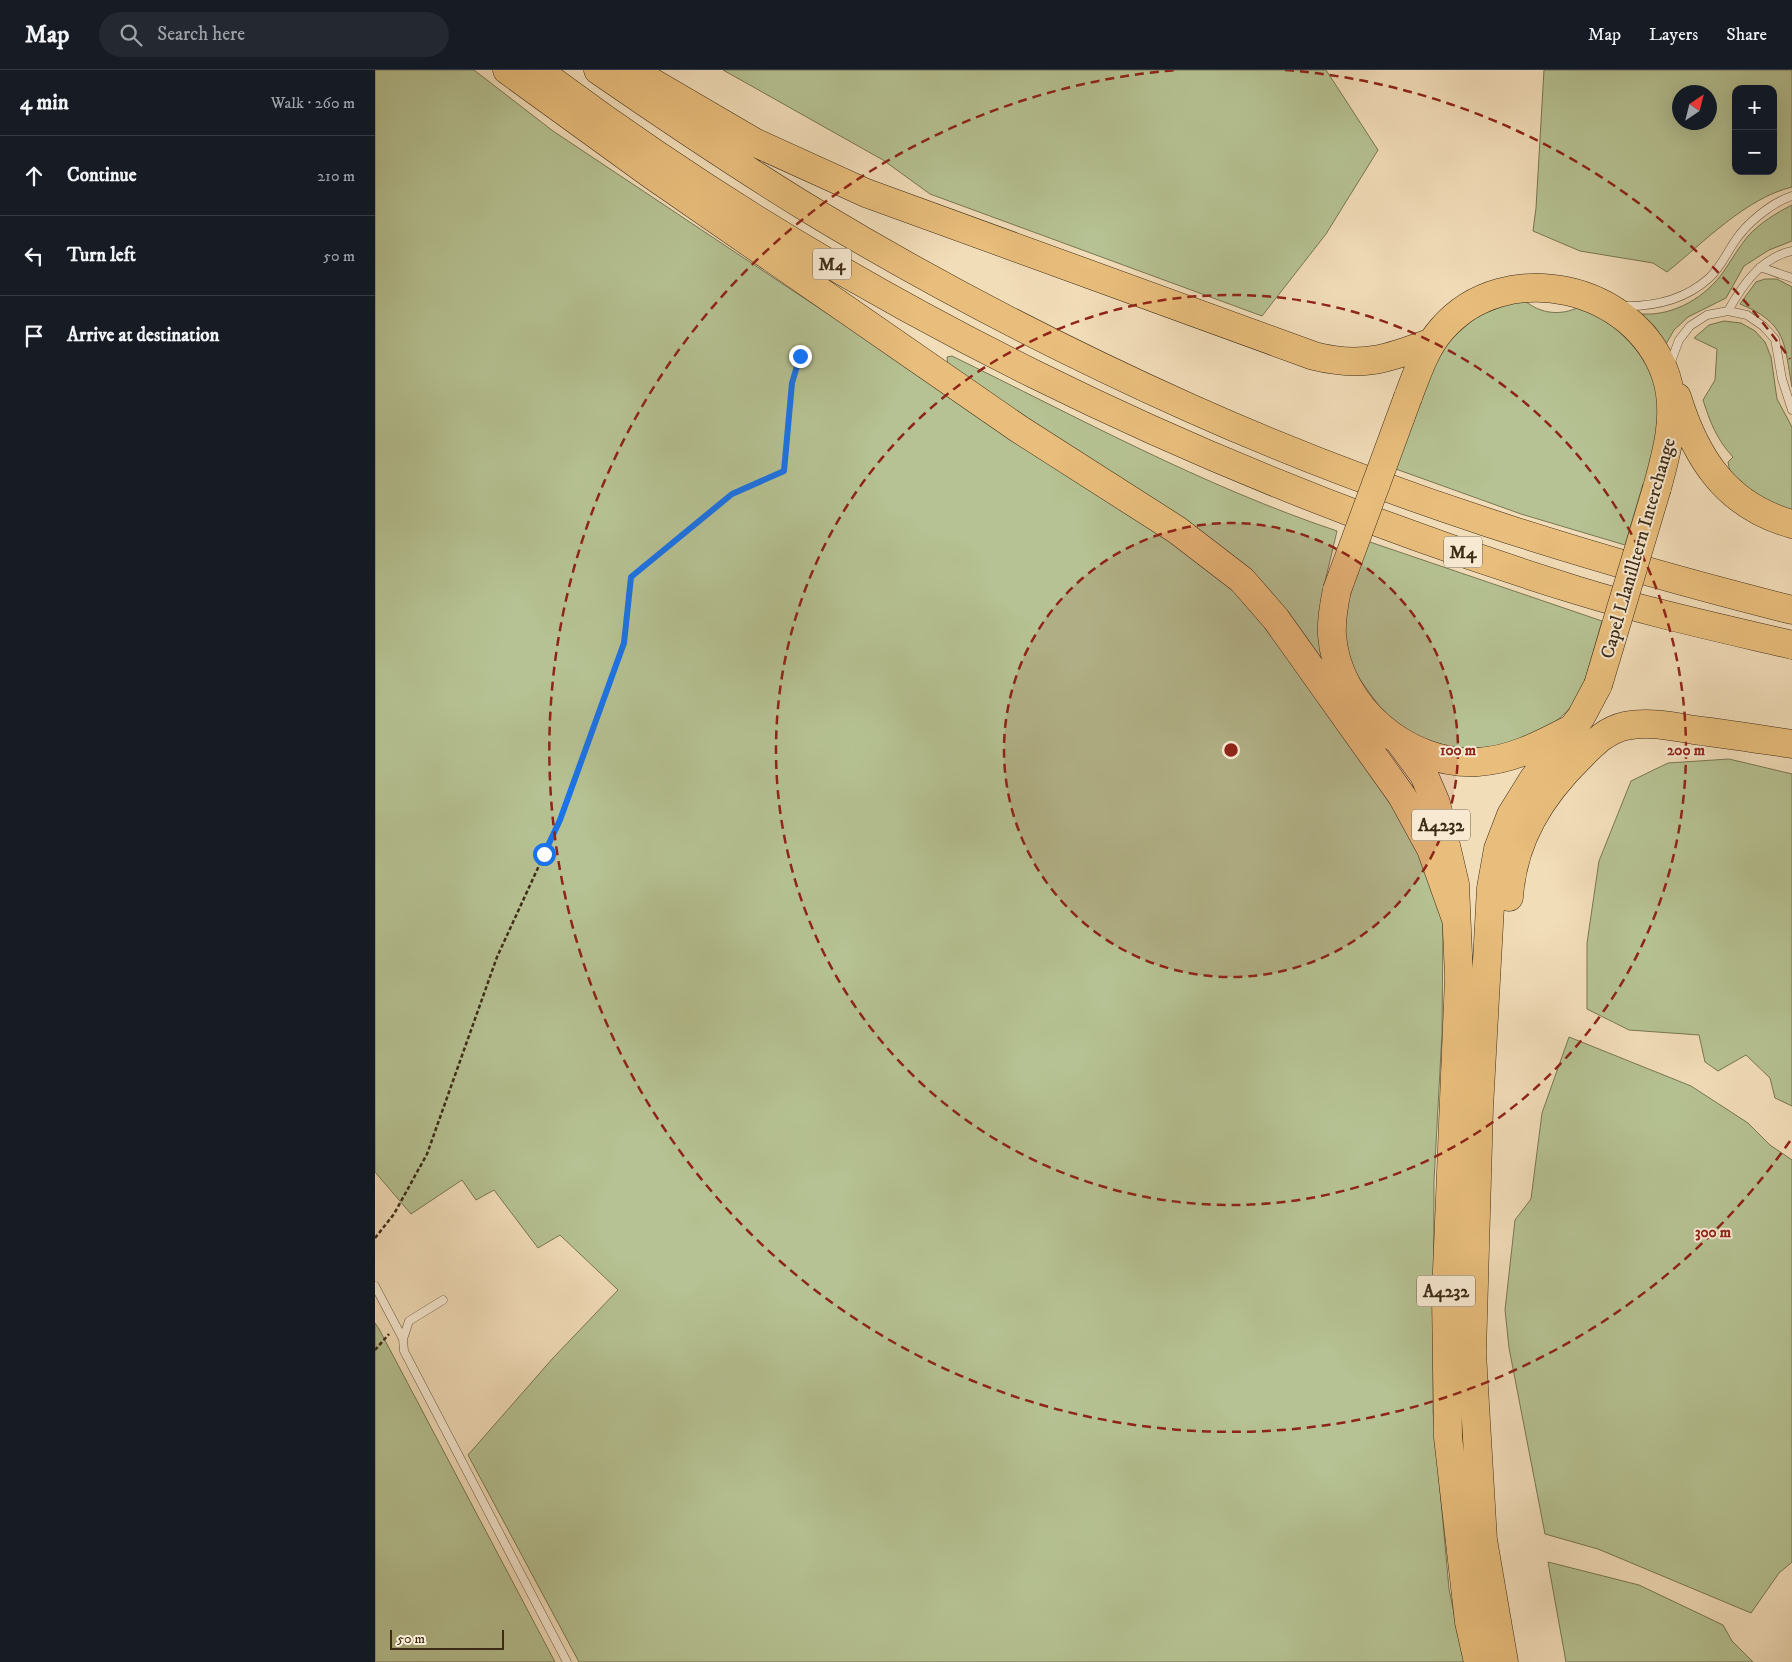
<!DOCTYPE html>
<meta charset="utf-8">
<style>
body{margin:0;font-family:"IM FELL DW Pica",serif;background:#242831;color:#f1f3f6}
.controls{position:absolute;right:15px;top:15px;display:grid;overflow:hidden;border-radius:10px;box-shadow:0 5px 20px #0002}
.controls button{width:45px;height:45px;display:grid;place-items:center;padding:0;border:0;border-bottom:1px solid #363941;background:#171b24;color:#f1f3f6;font:25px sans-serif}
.compass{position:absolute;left:1297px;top:15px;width:45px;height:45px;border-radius:50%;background:#171b24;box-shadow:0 5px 20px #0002;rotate:35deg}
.scale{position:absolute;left:15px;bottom:12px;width:114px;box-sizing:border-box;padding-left:5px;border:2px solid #3c2b16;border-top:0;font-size:14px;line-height:18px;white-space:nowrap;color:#3c2b16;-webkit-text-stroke:4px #f7e9d2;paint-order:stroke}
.stop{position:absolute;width:15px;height:15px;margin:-11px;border:4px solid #1a73e8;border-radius:50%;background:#fff}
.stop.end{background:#1a73e8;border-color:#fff;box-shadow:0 1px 5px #0008}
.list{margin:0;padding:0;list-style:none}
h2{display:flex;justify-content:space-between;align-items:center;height:65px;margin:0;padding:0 20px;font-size:21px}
h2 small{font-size:16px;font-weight:400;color:#9ea1a6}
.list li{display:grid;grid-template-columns:32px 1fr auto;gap:15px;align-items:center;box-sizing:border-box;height:80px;padding:0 20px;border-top:1px solid #363941}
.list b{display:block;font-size:19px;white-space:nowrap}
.list em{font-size:16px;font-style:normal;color:#9ea1a6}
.icon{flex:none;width:28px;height:28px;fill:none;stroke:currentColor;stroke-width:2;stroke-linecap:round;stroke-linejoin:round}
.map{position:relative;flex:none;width:1417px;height:1592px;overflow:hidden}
header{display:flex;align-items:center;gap:30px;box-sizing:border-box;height:70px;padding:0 25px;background:#171b24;border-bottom:1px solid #363941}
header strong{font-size:24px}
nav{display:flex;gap:28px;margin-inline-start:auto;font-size:18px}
.search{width:350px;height:45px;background:#242831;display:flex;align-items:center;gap:12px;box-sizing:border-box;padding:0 18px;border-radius:28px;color:#9ea1a6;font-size:19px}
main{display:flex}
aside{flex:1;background:#171b24}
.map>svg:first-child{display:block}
</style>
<header>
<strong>Map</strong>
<div class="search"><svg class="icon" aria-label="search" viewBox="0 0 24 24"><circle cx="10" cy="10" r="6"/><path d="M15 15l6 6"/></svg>Search here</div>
<nav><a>Map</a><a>Layers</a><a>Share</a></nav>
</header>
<main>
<aside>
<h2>4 min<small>Walk · 260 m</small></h2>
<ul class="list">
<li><svg class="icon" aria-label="ahead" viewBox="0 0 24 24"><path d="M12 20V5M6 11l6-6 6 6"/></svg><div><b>Continue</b></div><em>210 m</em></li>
<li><svg class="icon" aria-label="left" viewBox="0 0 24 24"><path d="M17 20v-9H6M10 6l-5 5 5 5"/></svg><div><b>Turn left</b></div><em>50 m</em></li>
<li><svg class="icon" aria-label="arrive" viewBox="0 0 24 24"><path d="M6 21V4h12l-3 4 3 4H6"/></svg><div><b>Arrive at destination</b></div></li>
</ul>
</aside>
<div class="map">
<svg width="1417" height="1592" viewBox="0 0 1417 1592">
<rect width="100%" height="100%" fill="#f2ddb9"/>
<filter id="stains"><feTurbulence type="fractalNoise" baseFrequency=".004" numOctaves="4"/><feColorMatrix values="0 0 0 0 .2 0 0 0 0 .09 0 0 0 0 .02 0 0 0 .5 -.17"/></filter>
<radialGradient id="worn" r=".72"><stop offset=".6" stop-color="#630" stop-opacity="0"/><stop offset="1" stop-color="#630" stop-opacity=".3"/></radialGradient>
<path fill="#b6c293" stroke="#797654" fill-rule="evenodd" d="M0 0H99L178 61 815 485 865 526 888 553 1029 748 1058 817 1068 853 1067 963 1059 1111 1058 1342 1074 1519 1089 1592H204L93 1385 178 1288 243 1220 185 1165 163 1178 119 1120 101 1130 87 1110 36 1144 0 1102Z
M348 0H951L1003 80 951 164 887 246 555 124 508 90Z
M1169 0H1417V117C1371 128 1328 173 1292 202L1278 193 1205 181 1158 161 1161 138ZM1361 19H1398V101H1361ZM1304 22H1334V52H1304Z
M1417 135V171L1394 180 1369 196 1351 228 1313 247 1299 260 1291 274 1280 257 1267 244C1299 246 1331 227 1349 201 1357 189 1364 177 1373 166 1385 153 1401 143 1417 135Z
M1390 209H1402L1417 217V317C1409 273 1412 253 1365 234L1381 212Z
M1150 231C1166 244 1186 246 1204 237 1248 255 1283 295 1286 344 1286 363 1277 396 1273 416L1268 414 1250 475 1146 444 1018 398 1067 277 1101 247 1133 234Z
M1349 251 1366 253 1380 261 1390 272 1396 287 1402 329 1417 357V441L1388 430 1356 407 1353 392 1358 387C1342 370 1335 352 1328 330L1340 310 1342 279 1319 268 1334 255Z
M577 286C704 348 828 416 962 461L949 516 946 546 949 594 891 521 573 296 572 287Z
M992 471 1227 551 1207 621C1173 682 1077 695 1023 655 1010 645 1000 631 991 618 981 605 971 586 969 570 965 537 982 502 992 471Z
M1354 689 1417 704V1036L1400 1028 1395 1008 1371 985 1343 1001 1330 992 1324 965 1254 960 1212 939V873L1224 791 1256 711 1293 693Z
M1194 967 1316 1016 1373 1053 1395 1075 1417 1090V1492L1404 1503 1376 1543 1223 1479 1170 1464 1134 1278 1130 1240 1140 1150 1156 1129 1167 1043Z
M0 1253 4 1259 180 1592H0Z
M1173 1492 1264 1515 1348 1555 1357 1571 1378 1592H1191Z"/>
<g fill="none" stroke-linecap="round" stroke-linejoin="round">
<g stroke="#6a583f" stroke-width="9">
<path id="lane" d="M1385 197 1417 208
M1246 236C1277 237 1309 230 1333 209 1345 199 1351 184 1360 171 1372 153 1396 133 1417 126
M1353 241C1368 214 1386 188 1417 181
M1294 297 1304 270 1315 256 1332 245 1353 241 1372 245 1388 256 1400 269 1407 309 1417 340
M0 1216 28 1269
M68 1230 34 1251 28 1269 29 1281 192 1592"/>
</g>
<g stroke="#3c2b16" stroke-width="29">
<path id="highway" d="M132 0 274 103 644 359 802 460 867 510 901 549 1027 726 1056 779 1081 849
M163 0C473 233 831 405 1201 520 1272 542 1345 558 1417 575
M223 0C294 49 365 97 439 142 560 215 686 280 815 338 1009 425 1211 488 1417 540
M256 0 381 73 491 123 939 286C987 298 1013 289 1057 272
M1033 327C1042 304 1050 278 1067 259 1130 186 1261 215 1291 306 1303 343 1292 382 1282 418
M1302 327C1321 389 1352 436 1417 454
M962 520C959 534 956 550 957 565 962 636 1032 696 1103 692 1136 690 1163 676 1192 661
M1024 671 1049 705 1061 733 1080 814 1084 907 1071 1225 1073 1367 1094 1552 1103 1592
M1134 827C1138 769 1166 725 1207 685 1220 672 1232 660 1250 656 1272 651 1297 656 1319 660 1351 664 1384 669 1417 674
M1129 1592 1108 1470 1097 1283 1104 1038 1116 818 1123 779 1136 745 1159 708 1206 647 1223 615"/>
</g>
<path stroke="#3c2b16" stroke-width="2.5" stroke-dasharray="4 2.5" stroke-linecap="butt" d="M0 1168 19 1144 52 1084 122 887 185 750 249 573 256 507 357 423 409 401 417 313 425 286
M0 1280 14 1264"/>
<use href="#lane" stroke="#f7e9d2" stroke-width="8"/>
<use href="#highway" stroke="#e9be7c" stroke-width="28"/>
<g stroke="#3c2b16" stroke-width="29" stroke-linecap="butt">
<path id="highway-bridge" d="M962 520 1033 327
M1223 615 1282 418"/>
</g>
<use href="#highway-bridge" stroke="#e9be7c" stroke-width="28"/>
</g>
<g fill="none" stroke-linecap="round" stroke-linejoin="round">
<path stroke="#1a73e8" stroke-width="6" d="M169 784 185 750 249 573 256 507 357 424 409 401 417 313 425 286"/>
</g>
<circle cx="856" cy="680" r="227" fill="#8f2418" fill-opacity=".12"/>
<g fill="none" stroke="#8f2418" stroke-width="2.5" stroke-dasharray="9 6">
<circle cx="856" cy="680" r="227"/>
<circle cx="856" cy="680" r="455"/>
<path d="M1415 1071A682 682 0 1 1 802 0M910 0A682 682 0 0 1 1415 289"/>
</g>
<g text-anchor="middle" stroke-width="4" stroke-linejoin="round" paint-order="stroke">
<g fill="#f7e9d2" stroke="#74644e" stroke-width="1">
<rect x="438" y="178.5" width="38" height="31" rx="4"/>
<rect x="1069" y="466.5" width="38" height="31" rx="4"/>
<rect x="1037" y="739.5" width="58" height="31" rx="4"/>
<rect x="1042" y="1205.5" width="58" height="31" rx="4"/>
</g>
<g font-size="18" font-weight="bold" fill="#3c2b16">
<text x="457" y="200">M4</text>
<text x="1088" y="488">M4</text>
<text x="1066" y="761">A4232</text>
<text x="1071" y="1227">A4232</text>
</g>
<g font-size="19" fill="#3c2b16" stroke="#f7e9d2">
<text transform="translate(1262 478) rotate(-74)" y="7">Capel Llanilltern Interchange</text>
</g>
</g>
<circle cx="856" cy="680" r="8" fill="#8f2418" stroke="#f7e9d2" stroke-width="2.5"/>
<g font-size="15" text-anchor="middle" font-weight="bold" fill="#8f2418" stroke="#f7e9d2" stroke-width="4" stroke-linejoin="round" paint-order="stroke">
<text x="1083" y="685">100 m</text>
<text x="1311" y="685">200 m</text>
<text x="1338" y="1167">300 m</text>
</g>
<rect width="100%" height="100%" filter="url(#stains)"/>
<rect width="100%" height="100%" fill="url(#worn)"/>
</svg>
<div class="controls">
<button>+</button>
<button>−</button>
</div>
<svg class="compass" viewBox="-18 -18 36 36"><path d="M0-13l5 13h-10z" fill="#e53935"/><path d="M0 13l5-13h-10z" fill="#9ea1a6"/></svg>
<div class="scale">50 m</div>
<div class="stop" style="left:169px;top:784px"></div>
<div class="stop end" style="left:425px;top:286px"></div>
</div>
</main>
